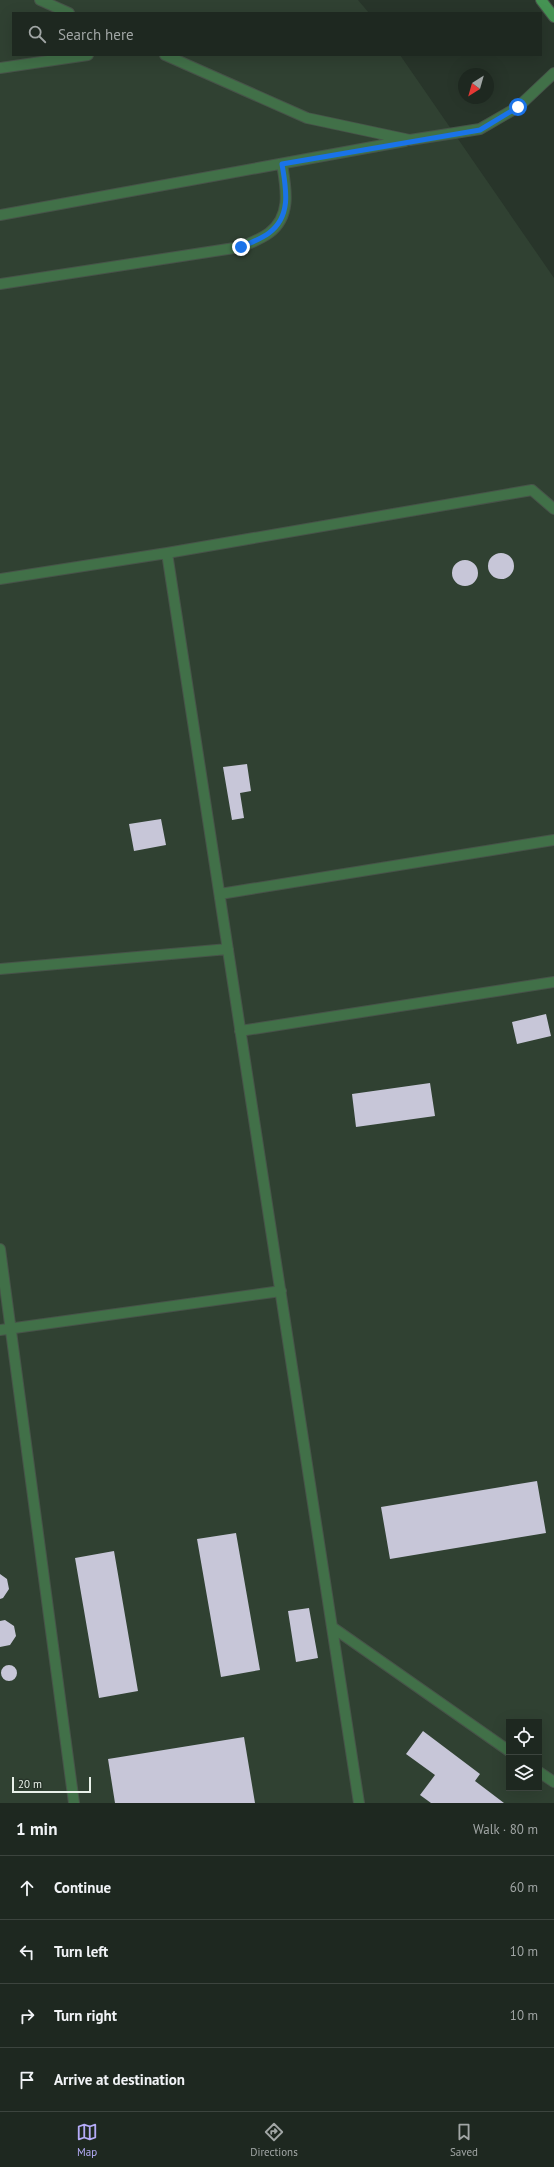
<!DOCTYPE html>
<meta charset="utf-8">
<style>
body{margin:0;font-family:"PT Sans",sans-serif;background:#2b342d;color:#f1f3f6}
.controls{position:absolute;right:12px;bottom:12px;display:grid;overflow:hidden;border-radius:0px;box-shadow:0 4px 16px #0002}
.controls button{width:36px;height:36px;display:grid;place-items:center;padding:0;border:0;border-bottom:1px solid #3c443e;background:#1e2820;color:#f1f3f6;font:20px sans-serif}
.compass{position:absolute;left:458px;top:68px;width:36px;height:36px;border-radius:50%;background:#1e2820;box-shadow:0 4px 16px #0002;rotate:217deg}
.scale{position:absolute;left:12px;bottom:10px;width:79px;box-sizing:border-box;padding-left:4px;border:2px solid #e9f1ea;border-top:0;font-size:11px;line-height:14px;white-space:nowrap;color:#e9f1ea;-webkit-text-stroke:3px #28352a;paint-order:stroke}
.stop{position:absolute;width:12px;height:12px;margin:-9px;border:3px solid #1a73e8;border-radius:50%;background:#fff}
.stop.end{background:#1a73e8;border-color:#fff;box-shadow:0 1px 4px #0008}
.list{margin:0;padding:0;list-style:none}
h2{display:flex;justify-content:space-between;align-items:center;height:52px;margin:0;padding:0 16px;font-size:17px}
h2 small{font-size:13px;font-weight:400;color:#a1a6a5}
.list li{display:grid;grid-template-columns:26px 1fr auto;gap:12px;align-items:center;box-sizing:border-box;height:64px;padding:0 16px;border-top:1px solid #3c443e}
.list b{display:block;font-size:15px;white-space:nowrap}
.list em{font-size:13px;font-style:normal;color:#a1a6a5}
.icon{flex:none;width:22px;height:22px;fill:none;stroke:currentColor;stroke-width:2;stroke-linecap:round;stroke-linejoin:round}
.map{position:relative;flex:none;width:554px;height:1803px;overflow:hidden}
.search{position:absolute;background:#1e2820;box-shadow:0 4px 16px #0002;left:12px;right:12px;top:12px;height:44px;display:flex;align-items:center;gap:10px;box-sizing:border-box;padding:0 14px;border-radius:0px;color:#a1a6a5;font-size:15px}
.sheet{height:308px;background:#1e2820}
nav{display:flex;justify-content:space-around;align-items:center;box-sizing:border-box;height:56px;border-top:1px solid #3c443e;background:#1e2820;font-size:11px;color:#a1a6a5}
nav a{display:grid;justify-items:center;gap:2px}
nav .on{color:#b5acf8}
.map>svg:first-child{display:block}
</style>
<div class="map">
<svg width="554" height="1803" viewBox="0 0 554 1803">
<rect width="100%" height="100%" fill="#28352a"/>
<path fill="#304132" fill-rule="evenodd" d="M0 0H358L369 13H13V55H400L554 278V1803H0ZM509 1722H539V1788H509Z"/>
<path fill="#c7c6d8" d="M488 566a13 13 0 1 1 26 0a13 13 0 1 1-26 0Z
M452 573a13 13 0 1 1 26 0a13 13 0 1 1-26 0Z
M247 764 251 791 240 793 244 818 232 820 223 767Z
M161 819 166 845 134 851 129 824Z
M546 1014 551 1036 517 1044 512 1022Z
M430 1083 435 1116 356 1127 352 1094Z
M537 1481 546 1533 390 1559 381 1507Z
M236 1533 260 1670 221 1677 197 1539Z
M114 1551 138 1691 99 1698 75 1558Z
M0 1574 7 1579 9 1589 3 1598 0 1599Z
M309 1608 318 1658 296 1662 288 1611Z
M5 1620 14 1626 16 1636 10 1645 0 1647V1621Z
M1 1673a8 8 0 1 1 16 0a8 8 0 1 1-16 0Z
M423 1731 480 1774 475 1781 504 1803H431L420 1795 435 1775 406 1754Z
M244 1737 255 1803H115L108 1759Z"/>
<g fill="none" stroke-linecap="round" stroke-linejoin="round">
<g stroke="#475349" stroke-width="12">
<path id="service" d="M40 0 69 13
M165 55 307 118 410 140 480 129 518 107 554 73
M0 68 88 55
M0 215 405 141
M0 284 241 247C250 243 261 239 269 233 292 216 286 188 282 164
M167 553 359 1803
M0 579 167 553 532 490 554 509
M220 894 554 840
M0 969 228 949
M240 1031 554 982
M0 1249 74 1803
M0 1330 281 1291
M332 1627 509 1751
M539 1772 554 1782"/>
</g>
<g stroke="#475349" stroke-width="12">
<path id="secondary" d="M541 0 554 17"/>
</g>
<use href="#service" stroke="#417048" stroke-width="10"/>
<use href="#secondary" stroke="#459353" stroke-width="10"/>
</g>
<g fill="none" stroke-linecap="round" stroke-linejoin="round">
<path stroke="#1a73e8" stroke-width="5" d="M241 247C250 243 261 239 269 233 292 216 286 188 282 164L480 130 518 107"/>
</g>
</svg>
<div class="controls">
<button><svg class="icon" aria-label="locate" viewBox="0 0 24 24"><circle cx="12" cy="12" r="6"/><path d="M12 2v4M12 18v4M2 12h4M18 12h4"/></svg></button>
<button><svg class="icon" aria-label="layers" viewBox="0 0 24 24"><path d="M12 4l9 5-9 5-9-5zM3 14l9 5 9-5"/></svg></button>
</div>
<svg class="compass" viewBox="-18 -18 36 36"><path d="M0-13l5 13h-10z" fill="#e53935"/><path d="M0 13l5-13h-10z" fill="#a1a6a5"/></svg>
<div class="scale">20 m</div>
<div class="stop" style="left:518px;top:107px"></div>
<div class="stop end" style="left:241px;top:247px"></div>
<div class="search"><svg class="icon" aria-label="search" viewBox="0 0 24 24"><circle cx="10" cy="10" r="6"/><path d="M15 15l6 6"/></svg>Search here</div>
</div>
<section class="sheet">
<h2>1 min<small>Walk · 80 m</small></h2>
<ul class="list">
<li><svg class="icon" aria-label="ahead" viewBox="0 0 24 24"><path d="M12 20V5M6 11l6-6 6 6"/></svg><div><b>Continue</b></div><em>60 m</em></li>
<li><svg class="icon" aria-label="left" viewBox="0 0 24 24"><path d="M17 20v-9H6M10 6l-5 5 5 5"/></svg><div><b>Turn left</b></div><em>10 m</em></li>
<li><svg class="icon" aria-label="right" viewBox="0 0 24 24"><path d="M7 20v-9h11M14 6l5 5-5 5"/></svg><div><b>Turn right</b></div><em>10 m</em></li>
<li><svg class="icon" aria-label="arrive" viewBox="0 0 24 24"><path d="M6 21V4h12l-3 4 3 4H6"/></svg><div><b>Arrive at destination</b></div></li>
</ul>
</section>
<nav>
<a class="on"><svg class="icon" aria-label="map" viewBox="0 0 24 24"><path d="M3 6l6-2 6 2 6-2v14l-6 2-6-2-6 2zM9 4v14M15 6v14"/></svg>Map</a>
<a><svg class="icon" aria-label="directions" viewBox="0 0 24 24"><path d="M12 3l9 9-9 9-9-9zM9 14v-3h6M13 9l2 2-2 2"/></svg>Directions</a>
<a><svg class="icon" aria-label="saved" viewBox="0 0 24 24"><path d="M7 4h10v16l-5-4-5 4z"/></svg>Saved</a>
</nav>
